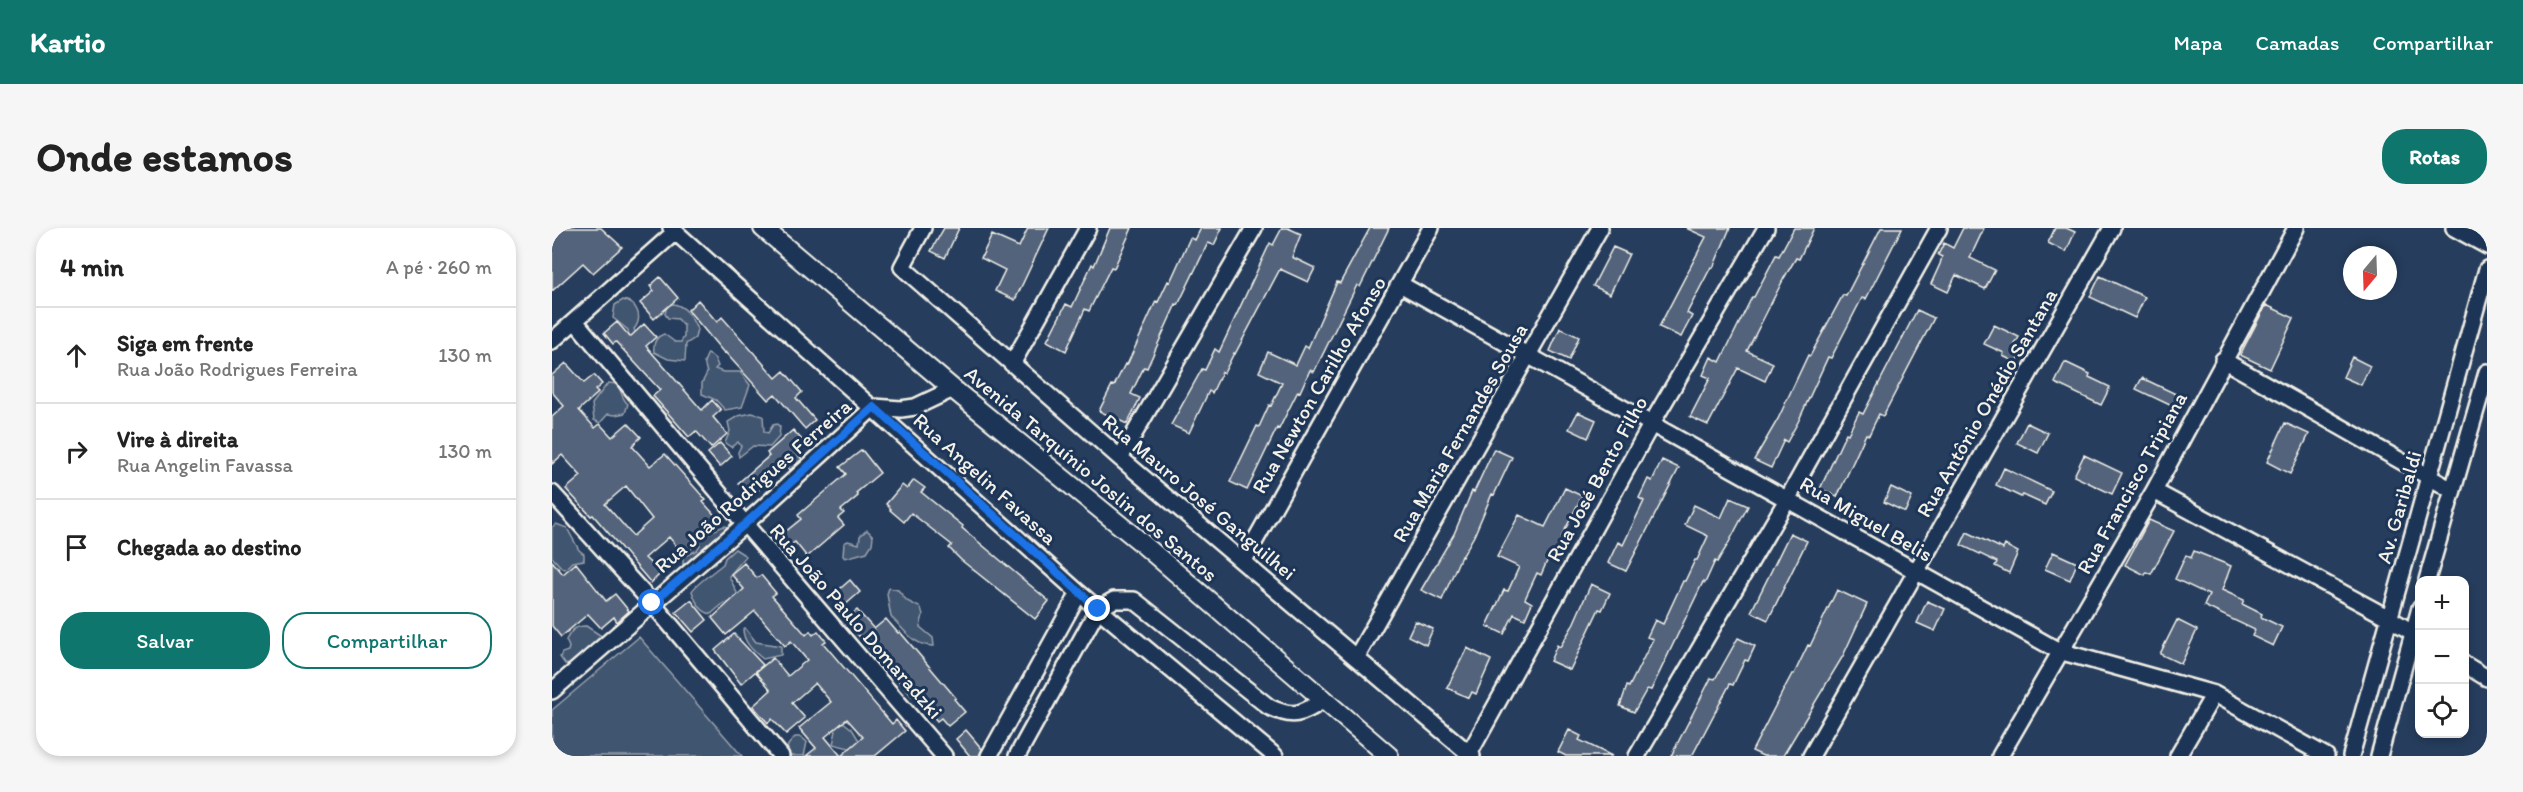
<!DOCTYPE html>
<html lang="pt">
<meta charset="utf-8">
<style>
body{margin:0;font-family:Itim,sans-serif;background:#f6f6f6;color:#222}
.controls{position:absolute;right:18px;bottom:18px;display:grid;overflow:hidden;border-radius:12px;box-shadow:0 3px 9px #0003}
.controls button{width:54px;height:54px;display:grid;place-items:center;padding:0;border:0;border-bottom:2px solid #e0e0e0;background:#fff;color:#222;font:30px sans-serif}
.compass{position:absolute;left:1791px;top:18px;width:54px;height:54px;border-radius:50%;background:#fff;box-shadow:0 3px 9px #0003;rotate:199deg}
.stop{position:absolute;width:18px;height:18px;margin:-14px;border:4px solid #1a73e8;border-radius:50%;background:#fff}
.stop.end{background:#1a73e8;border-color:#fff;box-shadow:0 2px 6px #0008}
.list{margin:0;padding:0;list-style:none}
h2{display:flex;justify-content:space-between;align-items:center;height:78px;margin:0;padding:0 24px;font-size:26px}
h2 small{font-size:20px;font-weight:400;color:#767676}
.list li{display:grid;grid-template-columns:39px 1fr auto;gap:18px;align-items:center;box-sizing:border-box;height:96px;padding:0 24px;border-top:2px solid #e0e0e0}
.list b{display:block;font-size:22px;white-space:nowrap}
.list p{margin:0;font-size:20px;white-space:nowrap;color:#767676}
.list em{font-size:20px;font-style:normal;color:#767676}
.actions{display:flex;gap:12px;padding:18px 24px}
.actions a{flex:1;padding:14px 0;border:2px solid #0f766e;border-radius:24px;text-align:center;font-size:21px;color:#0f766e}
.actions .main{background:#0f766e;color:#fff}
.icon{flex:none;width:33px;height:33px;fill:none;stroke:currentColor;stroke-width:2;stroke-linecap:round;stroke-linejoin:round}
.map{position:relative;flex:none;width:1935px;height:528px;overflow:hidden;border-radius:24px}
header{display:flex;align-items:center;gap:36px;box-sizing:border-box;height:84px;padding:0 30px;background:#0f766e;color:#fff}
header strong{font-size:28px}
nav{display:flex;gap:33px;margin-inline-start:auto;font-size:21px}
.intro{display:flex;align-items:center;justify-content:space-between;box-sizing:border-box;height:144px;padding:0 36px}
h1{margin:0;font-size:42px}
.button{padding:15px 27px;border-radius:24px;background:#0f766e;color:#fff;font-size:21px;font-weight:700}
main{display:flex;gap:36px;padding:0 36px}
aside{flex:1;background:#fff;border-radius:24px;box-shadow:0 3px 9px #0003}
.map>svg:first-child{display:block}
</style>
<header>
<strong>Kartio</strong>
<nav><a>Mapa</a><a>Camadas</a><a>Compartilhar</a></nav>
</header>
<div class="intro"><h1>Onde estamos</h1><a class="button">Rotas</a></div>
<main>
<aside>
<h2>4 min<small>A pé · 260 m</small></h2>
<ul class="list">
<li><svg class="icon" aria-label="ahead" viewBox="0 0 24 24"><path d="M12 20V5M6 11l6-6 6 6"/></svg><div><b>Siga em frente</b><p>Rua João Rodrigues Ferreira</p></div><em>130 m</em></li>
<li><svg class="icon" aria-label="right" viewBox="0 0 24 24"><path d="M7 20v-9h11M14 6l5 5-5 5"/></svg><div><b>Vire à direita</b><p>Rua Angelin Favassa</p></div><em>130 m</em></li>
<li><svg class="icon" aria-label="arrive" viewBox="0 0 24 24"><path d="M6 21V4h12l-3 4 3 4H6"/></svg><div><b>Chegada ao destino</b></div></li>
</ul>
<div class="actions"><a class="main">Salvar</a><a>Compartilhar</a></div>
</aside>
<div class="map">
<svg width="1935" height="528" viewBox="0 0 1935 528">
<rect width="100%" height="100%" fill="#263d5d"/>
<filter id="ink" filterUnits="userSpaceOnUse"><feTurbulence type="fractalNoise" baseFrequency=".0167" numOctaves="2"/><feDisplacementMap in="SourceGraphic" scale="12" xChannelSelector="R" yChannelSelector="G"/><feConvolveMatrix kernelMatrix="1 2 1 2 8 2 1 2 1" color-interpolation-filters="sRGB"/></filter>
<g filter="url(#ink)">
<path fill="#40546f" stroke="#9aa2ac" stroke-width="1.5" d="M71 72C86 75 91 90 82 101L86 112 77 109 76 102 61 90 63 77Z
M122 76C135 79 139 89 145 101L143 110 134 116 133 133 116 131 102 124C101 116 103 109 112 106L123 114H129L132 109V98L126 91 116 90 113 86 115 77Z
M156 125 163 131 166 138 163 141 171 144H188L198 157 190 179 173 182 164 172 150 166V155L155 145 152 134Z
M56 155 65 156C70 163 69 170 76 176L73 185 63 187 56 186 48 195 42 192 40 176Z
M200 185 211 188 212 204 216 205 221 197 225 196 228 199 227 209 218 219 201 218 187 229 186 224 189 218 186 214 179 219 173 215 178 203 176 194 186 188Z
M4 296 15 300 27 322 32 326V332L20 334 13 341 10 340 0 329V299Z
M172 298 177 299 176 304 134 339 131 338V329L145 322 148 317 144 310Z
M315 302 321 308 320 316 315 324 293 330 291 328 292 315 296 313 307 316 308 308Z
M183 321 194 328 177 348 185 365 181 374 172 375 159 386C149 384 143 373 140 363 144 356 164 342 171 336L173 330Z
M337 360 346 362 355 373 369 380 371 387 368 399 381 410 382 418C362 419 352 401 339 389L335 366Z
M34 398 51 409 52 412 32 431 23 433 18 437 13 436 8 429 10 425 16 423 17 419 14 412C19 403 22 398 34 398Z
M193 400 204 414 229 418V427L211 431C201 423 191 414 191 401Z
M87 409 190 528H0V482Z
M286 490 300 501 308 514 301 521 281 516 284 503 275 495Z
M243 509H249L255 514 252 528H234L236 517Z"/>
<path fill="#52647b" stroke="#f4f1e8" stroke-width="1.5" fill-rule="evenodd" d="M0 0H49L70 19 41 45 31 35 0 63Z
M392 0H407L393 30 379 23Z
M476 0H497L463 72 443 63 453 42 429 30 440 7 467 19Z
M558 0H580L562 40 559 39 537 83 533 81 514 123 495 113 514 76 520 79 540 36 542 38Z
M649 0H670L662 17 656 15 626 77 624 76 595 140 592 139 579 166 588 170 575 196 547 183 560 157 562 158 573 136 575 137 604 73 606 74 616 53 618 54 638 10 643 12Z
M730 0H736L749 6 740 29 763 40 756 54 728 41 683 126 682 125 672 145 670 144 660 165 657 163 637 205 619 197 650 141 653 142 663 121 667 124 718 15 721 17Z
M818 0H837L808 59 805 57 762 144 758 142 748 164 746 163 727 201 725 200 695 262 678 254 705 198 707 199 717 177 719 178 730 155 707 144 716 124 744 137 753 118 756 120 785 54 788 55Z
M1134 0H1178L1161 40 1159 39 1135 85 1140 88 1129 109 1107 99 1154 9Z
M1242 0H1262L1247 31 1244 30 1232 50 1195 123 1221 135 1213 153 1186 140 1156 197 1138 189 1158 150 1151 147 1159 129 1168 134 1200 69H1202L1224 27 1227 28Z
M1329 0H1350L1314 71 1310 70 1279 130 1276 129 1246 194 1235 214 1232 212 1219 240 1202 232 1226 191 1256 127 1258 128 1291 67 1294 68Z
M1411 0H1432L1418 30 1443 42 1433 61 1404 47 1396 64 1379 56 1388 36 1390 29 1386 27 1392 15 1401 20Z
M1503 0H1514L1523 4 1514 24 1496 15Z
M1061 19 1077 26 1058 66 1041 58Z
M1548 48 1593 69 1583 90 1538 69Z
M108 49 126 70 102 91 88 75 102 63 98 58Z
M146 72 165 94 170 89 224 150 232 143 250 164 244 170 263 192 253 201 223 166 216 172 173 124 172 125 136 82Z
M1714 77 1742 90 1718 141 1688 127Z
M1365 82 1382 90 1331 188 1327 186 1317 207 1314 206 1285 269 1268 261 1294 205 1296 206 1307 184 1311 186Z
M65 94 78 109 92 96 104 109 94 118 148 180 150 182 160 172 169 182 161 189 175 206 159 220 144 203 137 209 101 168 108 162 64 114 61 116 52 105Z
M1442 97 1467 109 1462 118 1471 122 1465 135 1451 128 1452 125 1432 116Z
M1008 100 1027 109 1017 132 998 123Z
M1800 129 1818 138 1809 157 1791 149Z
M1513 134 1538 146 1537 149 1558 159 1549 177 1503 155Z
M14 135 32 155 42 147 50 156 43 162 46 165 27 182 43 200 48 196 60 209 76 195 89 209 80 218 98 238 113 226 154 272 151 274 169 294 132 327 117 309 93 330 109 345 99 355 41 287 39 288 14 261 29 248 10 227 0 236V189L12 178 0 164V147ZM74 258 100 291 81 308 53 276Z
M1590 150 1626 167 1620 178 1584 161Z
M1026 184 1044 192 1036 210 1017 201Z
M1475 195 1496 205 1486 225 1465 215Z
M1733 195 1757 206 1738 246 1715 234Z
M241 202 251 213 242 222 250 231 238 242 231 235 211 253 213 256 199 269 186 255 217 228 215 225Z
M168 215 180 228 168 239 156 225Z
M942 221 960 229 942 267 940 266 922 308 910 329 909 328 890 372 869 362 902 306 920 263 922 264Z
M310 222 328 245 304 265 306 268 289 282 292 285 286 290 292 297 255 329 243 314 237 318 228 308 249 291 246 287 294 246 288 239Z
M1532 227 1570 245 1560 266 1522 248Z
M1110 232 1127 240 1074 343 1056 335 1066 314 1071 317 1092 273 1087 270 1096 251 1100 253Z
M1452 240 1500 263 1493 277 1471 267 1469 269 1444 257Z
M362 252 373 260 369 264 411 298 410 300 497 373 483 391 409 332 397 320 400 317 359 285 352 294 338 282 339 281 334 276 350 257 355 261Z
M1339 259 1360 269 1353 284 1332 274Z
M1013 260 1030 268 1009 310 1013 312 1006 327 999 324 989 347 985 345 973 371 980 375 973 391 962 386 952 406 935 398 952 362 956 363 967 339 945 329 967 287 993 299Z
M1178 270 1196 278 1175 318 1165 334 1163 333 1153 355 1151 354 1099 462 1095 461 1082 484 1068 478 1075 458 1077 459 1101 411 1095 409 1103 392 1111 396 1131 353H1133L1143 332H1145L1156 308 1133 297 1142 277 1169 290Z
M1597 292 1622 303 1599 346 1594 344 1593 347 1573 337Z
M1415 304 1451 321 1453 317 1466 324 1457 345 1443 338 1445 334 1409 317Z
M1238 305 1255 313 1216 392 1199 384Z
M1642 323 1679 338 1670 362 1692 372 1690 376 1710 386 1709 389 1730 399 1721 418 1700 408 1703 402 1652 378 1657 367 1623 351 1634 327 1639 330Z
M1501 324 1525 335 1518 352 1493 341Z
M0 333 11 346 24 335 54 373 63 366 77 383 65 394 62 389 49 400 36 386 9 409 0 398Z
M192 335 205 350 209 347 224 365 220 368 254 407 258 403 261 407 266 403 274 413 271 415 340 496 344 492 353 503 323 528H254L264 520 247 500 279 474 263 455 240 475 253 490 234 506 220 491 216 495 201 478 219 462 204 444 221 430 236 448 255 432 239 413 233 418 203 383 174 407 160 390 192 361 179 346ZM295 491 311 509 289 528 273 509Z
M298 352 308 364 292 378 282 366Z
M1039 356 1058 365 1050 382 1047 381 1018 442 998 433 1005 417 1008 419 1020 399Z
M1285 362 1315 376 1291 428 1231 528H1211L1200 523 1233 459 1240 446H1242L1256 417 1258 418Z
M139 372 155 392 141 404 124 384Z
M1375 373 1393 381 1383 403 1365 395Z
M305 382 322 401 334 391 346 405 348 404 404 470 402 471 413 484 396 498 389 490 385 493 362 466 360 468 347 453 351 450 326 422 322 425 293 392Z
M1625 392 1645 402 1629 436 1608 426Z
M863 393 881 401 874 417 856 408Z
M182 406 211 437 189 456 163 422Z
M1186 410 1203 418 1196 433 1193 432 1181 457 1178 456 1140 528H1119L1159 450 1163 451Z
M915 420 939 432 924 466 920 464 917 470 895 460Z
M414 502 430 521 427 528H418L404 511Z
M1017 502 1029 508 1027 512 1060 528H1014L1006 524Z"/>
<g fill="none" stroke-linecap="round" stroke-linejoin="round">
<g stroke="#f4f1e8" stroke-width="20">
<path id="minor" d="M119 0 527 365 723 528
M371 0 350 39 568 230 920 528
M1902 0 1935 18
M848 56 1507 423 1662 466 1774 528
M23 93 193 296 392 528
M0 113 123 4
M1671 132 1900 262
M460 136 536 0
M568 230 702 0
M1602 263 1837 390 1868 409
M0 265 100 375 229 528
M691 334 879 0
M1875 352 1935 144
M804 430 1048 0
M1912 436 1935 450
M0 463 193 296 322 179 349 181 363 179 401 161
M917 526 1100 195 1214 0
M437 528 527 365
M465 528 546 381 562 372H582L717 479C743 491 749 486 772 472
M1085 528 1236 270 1387 0
M1259 528 1560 0
M1448 528 1602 263 1744 0
M1626 528 1662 466
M1799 528 1935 41
M1827 528 1868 380"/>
</g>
<g stroke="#f4f1e8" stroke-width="22">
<path id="tertiary" d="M211 0 401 161 585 311 837 528"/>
</g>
<use href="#minor" stroke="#1d3557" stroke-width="15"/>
<use href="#tertiary" stroke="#1d3557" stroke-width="18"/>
</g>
</g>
<g fill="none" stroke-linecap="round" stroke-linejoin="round" filter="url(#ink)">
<path stroke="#1a73e8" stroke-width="8" d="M100 375 193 296 322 179 546 381"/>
</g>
<g text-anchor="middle" stroke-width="6" stroke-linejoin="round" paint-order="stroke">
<g font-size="21" fill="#f4f1e8" stroke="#1d3557">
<text transform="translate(767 157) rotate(-60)" y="7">Rua Newton Carilho Afonso</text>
<text transform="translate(1435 175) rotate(-60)" y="7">Rua Antônio Onédio Santana</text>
<text transform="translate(908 205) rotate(-60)" y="7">Rua Maria Fernandes Sousa</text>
<text transform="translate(539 246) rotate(40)" y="7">Avenida Tarquínio Joslin dos Santos</text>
<text transform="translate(433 251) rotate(42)" y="7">Rua Angelin Favassa</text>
<text transform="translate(1045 251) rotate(-61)" y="7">Rua José Bento Filho</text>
<text transform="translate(1580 255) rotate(-61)" y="7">Rua Francisco Tripiana</text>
<text transform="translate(201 258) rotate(-41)" y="7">Rua João Rodrigues Ferreira</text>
<text transform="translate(647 269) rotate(40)" y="7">Rua Mauro José Ganguilhei</text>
<text transform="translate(1847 279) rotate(-74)" y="7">Av. Garibaldi</text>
<text transform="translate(1314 291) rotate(30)" y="7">Rua Miguel Belis</text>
<text transform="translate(304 393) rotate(49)" y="7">Rua João Paulo Domaradzki</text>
</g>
</g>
</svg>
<div class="controls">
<button>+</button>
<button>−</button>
<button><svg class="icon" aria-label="locate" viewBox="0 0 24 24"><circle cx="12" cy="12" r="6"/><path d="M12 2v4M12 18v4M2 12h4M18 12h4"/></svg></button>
</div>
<svg class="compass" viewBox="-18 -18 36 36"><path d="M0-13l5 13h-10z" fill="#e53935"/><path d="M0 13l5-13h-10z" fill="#767676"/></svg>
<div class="stop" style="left:100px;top:375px"></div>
<div class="stop end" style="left:546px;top:381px"></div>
</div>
</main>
